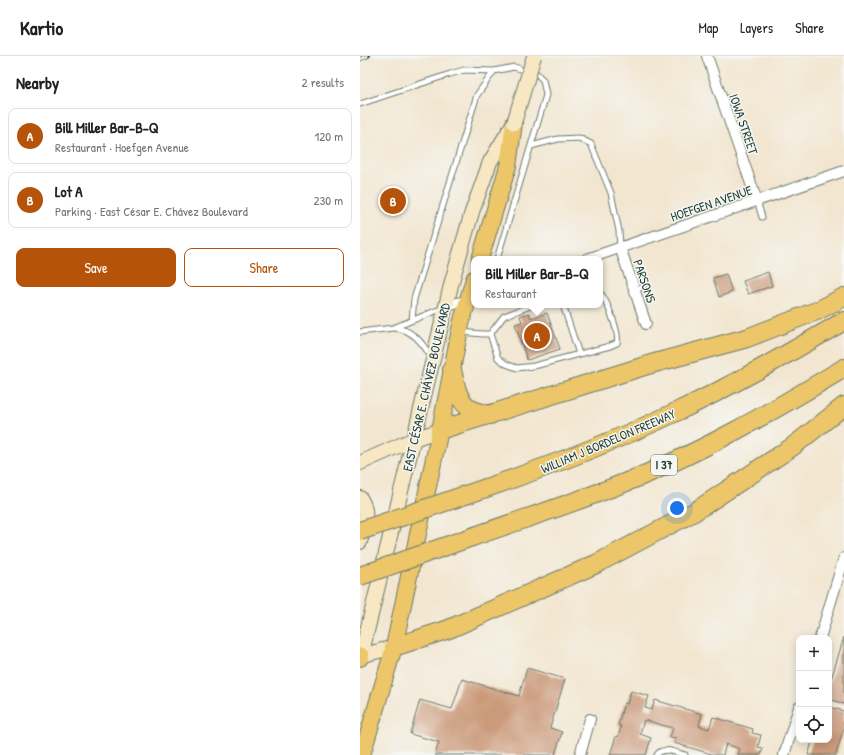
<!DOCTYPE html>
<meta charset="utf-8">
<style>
body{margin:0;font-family:"Patrick Hand",sans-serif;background:#f6f6f6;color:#202124}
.controls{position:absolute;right:12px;bottom:12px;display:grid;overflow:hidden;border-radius:8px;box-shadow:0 2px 10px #0003}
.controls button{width:36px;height:36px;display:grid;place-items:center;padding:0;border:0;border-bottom:1px solid #e0e0e0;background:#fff;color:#202124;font:20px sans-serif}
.you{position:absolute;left:317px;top:452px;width:14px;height:14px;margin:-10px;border:3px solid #fff;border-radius:50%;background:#1a73e8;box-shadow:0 0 0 6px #1a73e833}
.badge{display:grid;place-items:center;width:26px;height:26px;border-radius:50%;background:#b45309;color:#fff;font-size:13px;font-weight:700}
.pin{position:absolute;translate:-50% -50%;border:2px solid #fff;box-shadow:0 1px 4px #0006}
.popup{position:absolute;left:111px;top:200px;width:132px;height:52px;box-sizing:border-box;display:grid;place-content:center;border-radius:8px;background:#fff;filter:drop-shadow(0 1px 3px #0005);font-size:13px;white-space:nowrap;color:#757577}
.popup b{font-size:15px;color:#202124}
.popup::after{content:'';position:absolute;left:50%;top:100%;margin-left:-8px;border:8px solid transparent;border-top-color:#fff}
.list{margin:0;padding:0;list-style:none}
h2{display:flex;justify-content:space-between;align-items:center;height:52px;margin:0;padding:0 16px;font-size:17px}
h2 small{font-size:13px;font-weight:400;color:#757577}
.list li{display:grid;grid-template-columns:26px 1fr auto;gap:12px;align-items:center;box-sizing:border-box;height:56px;margin:0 8px 8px;padding:0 8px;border:1px solid #e0e0e0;border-radius:8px}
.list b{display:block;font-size:15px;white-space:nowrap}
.list p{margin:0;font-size:13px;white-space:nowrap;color:#757577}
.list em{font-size:13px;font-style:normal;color:#757577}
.actions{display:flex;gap:8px;padding:12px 16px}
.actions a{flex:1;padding:9px 0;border:1px solid #b45309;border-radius:8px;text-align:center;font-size:14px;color:#b45309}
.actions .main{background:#b45309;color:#fff}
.icon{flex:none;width:22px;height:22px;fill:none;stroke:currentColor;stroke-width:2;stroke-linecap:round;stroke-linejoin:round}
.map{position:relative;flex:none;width:484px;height:699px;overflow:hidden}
header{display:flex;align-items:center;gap:24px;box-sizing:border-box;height:56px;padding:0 20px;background:#fff;border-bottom:1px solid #e0e0e0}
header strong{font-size:19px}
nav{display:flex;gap:22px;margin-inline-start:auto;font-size:14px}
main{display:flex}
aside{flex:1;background:#fff}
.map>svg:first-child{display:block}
</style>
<header>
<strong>Kartio</strong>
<nav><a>Map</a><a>Layers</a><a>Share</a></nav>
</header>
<main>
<aside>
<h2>Nearby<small>2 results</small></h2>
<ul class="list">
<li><span class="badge">A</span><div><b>Bill Miller Bar-B-Q</b><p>Restaurant · Hoefgen Avenue</p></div><em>120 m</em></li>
<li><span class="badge">B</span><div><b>Lot A</b><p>Parking · East César E. Chávez Boulevard</p></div><em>230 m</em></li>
</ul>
<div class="actions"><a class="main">Save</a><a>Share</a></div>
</aside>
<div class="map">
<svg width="484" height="699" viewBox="0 0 484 699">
<rect width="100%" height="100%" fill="#f6f6f2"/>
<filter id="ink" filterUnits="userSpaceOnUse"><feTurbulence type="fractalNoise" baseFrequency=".025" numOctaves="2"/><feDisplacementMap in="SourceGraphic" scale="8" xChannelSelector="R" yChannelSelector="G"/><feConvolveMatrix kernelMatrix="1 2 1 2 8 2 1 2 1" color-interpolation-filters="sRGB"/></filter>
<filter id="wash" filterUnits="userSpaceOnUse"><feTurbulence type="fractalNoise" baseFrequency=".012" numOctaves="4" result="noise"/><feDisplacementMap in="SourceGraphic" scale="16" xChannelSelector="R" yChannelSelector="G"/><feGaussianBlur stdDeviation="0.9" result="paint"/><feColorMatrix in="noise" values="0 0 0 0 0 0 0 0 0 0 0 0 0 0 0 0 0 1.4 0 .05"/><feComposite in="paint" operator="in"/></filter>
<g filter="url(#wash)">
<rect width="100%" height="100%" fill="#f2e6d0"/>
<g id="blocks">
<path fill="#cb9a7a" d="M408 216 412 230 388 238 383 225Z
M366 218 372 236 359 241 353 222Z
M169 257 171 262 187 257 200 293 167 304 155 268 162 266 160 260Z
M484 581V648L469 643V630Z
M167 612 205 623 190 672 202 676 195 699H75L79 686 50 678 60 644 92 653 102 623 159 640Z
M271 635 289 640 285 652 292 654 295 644 342 658 339 670 349 673 353 661 393 673 392 677 401 679 398 691 403 692 401 699H378L380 693 366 688 363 699H355L314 687 316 682 310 681 313 672 284 664 280 678 291 682 286 699H250L256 680 258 681 261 670 258 669 264 647 267 648Z
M469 651 484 655V671L476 699H448L453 684H469Z"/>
</g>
</g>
<g filter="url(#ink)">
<use href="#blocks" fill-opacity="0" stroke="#69786b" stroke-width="1"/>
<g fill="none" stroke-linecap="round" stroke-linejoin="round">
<g stroke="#69786b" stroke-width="7">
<path id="service" d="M0 48 90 18 104 14 134 15
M171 90 198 83 219 82 231 88 251 137 259 175 260 191
M397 145 402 161
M275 234 283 231
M203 249 219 298
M52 264 54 243 117 39 134 15 154 11 177 18 183 24 186 39 137 203
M34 272C52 273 62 286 71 301
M0 276 33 272 83 252
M101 276 123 278H130L144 260 173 249
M130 278 138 302 146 308 157 312 174 310 250 290 257 287C260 278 247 244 240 237
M297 699C302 690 317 697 325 699"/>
</g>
<g stroke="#69786b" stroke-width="12">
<path id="minor" d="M347 0 397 145
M260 191 286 268
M227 203 484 115
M84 251 111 243
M460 582 484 502
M220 699 230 663
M424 699 439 651"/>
</g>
<g stroke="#69786b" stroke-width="16">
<path id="secondary" d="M0 407 54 383 80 374
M0 442C10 456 4 471 0 486
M0 600 34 591
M1 600 92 225 112 156 130 106 153 68"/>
</g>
<g stroke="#69786b" stroke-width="18">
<path id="primary" d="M120 203 148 110 154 67
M0 602 1 600
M2 699 34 591 80 374 101 268 114 223"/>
</g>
<g stroke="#69786b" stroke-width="20">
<path id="motorway" d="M92 313C95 327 97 345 111 353 116 356 124 357 130 359
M80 374 291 308 387 282 459 254 484 241
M126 432C190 410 253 386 314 357 372 330 429 297 484 265
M112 481C163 463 214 447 264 427 341 397 413 355 484 312
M34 591 89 573 236 508 334 456 432 391 484 350"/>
</g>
<use href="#service" stroke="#fff" stroke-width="5"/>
<use href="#minor" stroke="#fff" stroke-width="10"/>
<use href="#secondary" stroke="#f7e8c3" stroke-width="14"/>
<use href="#primary" stroke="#ecc669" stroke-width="16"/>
<use href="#motorway" stroke="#ecc669" stroke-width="18"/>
<g stroke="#1f3d34" stroke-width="4.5">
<path id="rail" d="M0 3 8 0"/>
</g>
<use href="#rail" stroke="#f6f6f2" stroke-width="3" stroke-dasharray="9" stroke-linecap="butt"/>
<g stroke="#69786b" stroke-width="16" stroke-linecap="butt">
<path id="secondary-bridge" d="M154 67 174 0"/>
</g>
<g stroke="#69786b" stroke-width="20" stroke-linecap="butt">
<path id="motorway-bridge" d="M0 475 126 432
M0 520 112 481"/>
</g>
<use href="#secondary-bridge" stroke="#f7e8c3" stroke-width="14"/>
<use href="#motorway-bridge" stroke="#ecc669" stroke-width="18"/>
</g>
</g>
<g text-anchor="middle" stroke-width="3" stroke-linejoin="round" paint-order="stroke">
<rect fill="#f6f6f2" stroke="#60746d" stroke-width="1" x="291" y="399" width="26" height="20" rx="3"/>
<g font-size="12" font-weight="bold" fill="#1f3d34">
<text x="304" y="413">I 37</text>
</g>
<g font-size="13" fill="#1f3d34" stroke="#f6f6f2">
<text transform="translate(384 68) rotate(71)" y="5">IOWA STREET</text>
<text transform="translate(351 147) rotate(-19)" y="5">HOEFGEN AVENUE</text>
<text transform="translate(285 225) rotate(71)" y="5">PARSONS</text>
<text transform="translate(66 331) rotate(-77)" y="5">EAST CÉSAR E. CHÁVEZ BOULEVARD</text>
<text transform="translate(248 385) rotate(-23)" y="5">WILLIAM J BORDELON FREEWAY</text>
</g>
</g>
</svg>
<div class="controls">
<button>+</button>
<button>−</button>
<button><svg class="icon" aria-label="locate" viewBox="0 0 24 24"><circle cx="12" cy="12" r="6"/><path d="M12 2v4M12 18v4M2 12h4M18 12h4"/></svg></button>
</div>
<div class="you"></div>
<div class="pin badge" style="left:177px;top:280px">A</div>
<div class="popup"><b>Bill Miller Bar-B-Q</b>Restaurant</div>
<div class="pin badge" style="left:33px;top:145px">B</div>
</div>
</main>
